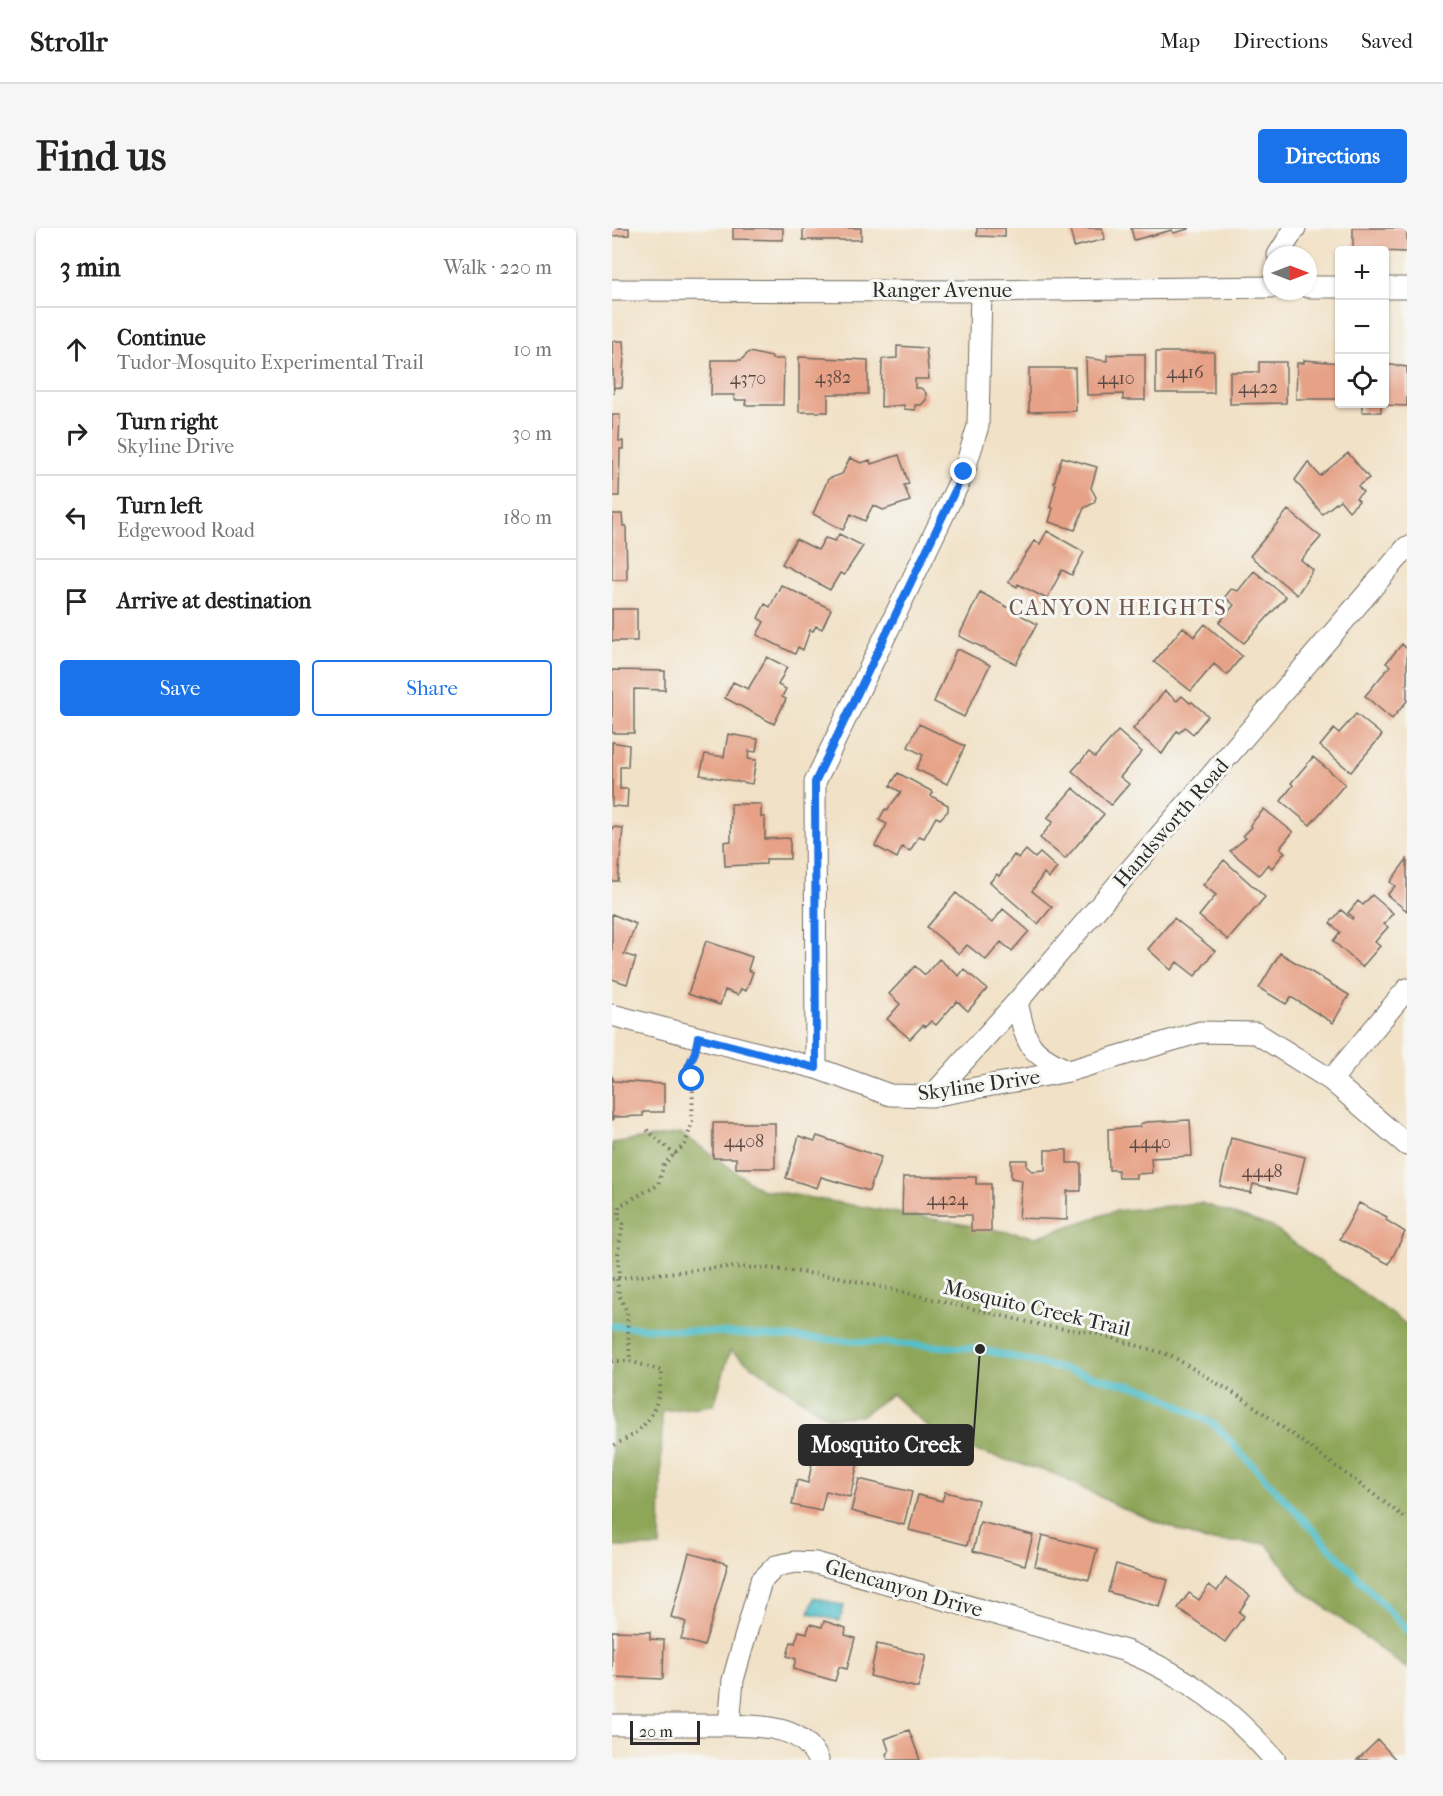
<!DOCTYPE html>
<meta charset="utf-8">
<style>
body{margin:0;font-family:"IM FELL French Canon",serif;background:#f6f6f6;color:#222}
.controls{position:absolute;right:18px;top:18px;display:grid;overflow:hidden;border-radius:6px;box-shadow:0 2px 4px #0004}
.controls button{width:54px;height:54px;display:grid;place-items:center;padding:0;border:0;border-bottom:2px solid #e0e0e0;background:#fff;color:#222;font:30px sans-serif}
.compass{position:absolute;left:651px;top:18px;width:54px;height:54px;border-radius:50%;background:#fff;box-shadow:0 2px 4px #0004;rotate:90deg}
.scale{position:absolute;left:18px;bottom:15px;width:70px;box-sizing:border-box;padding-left:6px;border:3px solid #2b2b2b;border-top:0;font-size:16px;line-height:21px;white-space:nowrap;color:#2b2b2b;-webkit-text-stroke:4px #f6f6f2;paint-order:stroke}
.stop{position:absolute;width:18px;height:18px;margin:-14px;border:4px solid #1a73e8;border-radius:50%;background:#fff}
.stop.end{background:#1a73e8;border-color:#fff;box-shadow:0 2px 6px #0008}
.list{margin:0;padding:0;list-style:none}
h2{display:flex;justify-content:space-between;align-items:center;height:78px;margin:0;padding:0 24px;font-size:26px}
h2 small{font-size:20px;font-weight:400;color:#767676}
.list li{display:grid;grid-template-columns:39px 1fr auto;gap:18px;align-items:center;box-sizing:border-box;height:84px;padding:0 24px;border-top:2px solid #e0e0e0}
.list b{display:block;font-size:22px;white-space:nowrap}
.list p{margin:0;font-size:20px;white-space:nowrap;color:#767676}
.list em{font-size:20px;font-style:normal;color:#767676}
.actions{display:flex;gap:12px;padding:18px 24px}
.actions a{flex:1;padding:14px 0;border:2px solid #1a73e8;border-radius:6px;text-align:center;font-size:21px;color:#1a73e8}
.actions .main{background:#1a73e8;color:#fff}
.icon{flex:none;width:33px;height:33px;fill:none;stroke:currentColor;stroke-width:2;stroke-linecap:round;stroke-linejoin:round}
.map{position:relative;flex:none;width:795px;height:1532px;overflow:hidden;border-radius:6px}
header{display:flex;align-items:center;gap:36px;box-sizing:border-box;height:84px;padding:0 30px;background:#fff;border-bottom:2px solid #e0e0e0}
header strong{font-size:28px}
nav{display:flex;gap:33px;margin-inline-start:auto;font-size:21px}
.intro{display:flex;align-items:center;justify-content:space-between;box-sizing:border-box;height:144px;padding:0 36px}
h1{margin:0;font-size:42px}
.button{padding:15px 27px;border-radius:6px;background:#1a73e8;color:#fff;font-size:21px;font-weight:700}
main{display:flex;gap:36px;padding:0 36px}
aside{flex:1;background:#fff;border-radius:6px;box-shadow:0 2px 4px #0004}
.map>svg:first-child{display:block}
</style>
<header>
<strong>Strollr</strong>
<nav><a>Map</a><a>Directions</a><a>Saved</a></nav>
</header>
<div class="intro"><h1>Find us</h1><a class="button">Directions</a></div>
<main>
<aside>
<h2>3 min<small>Walk · 220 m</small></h2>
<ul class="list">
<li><svg class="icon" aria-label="ahead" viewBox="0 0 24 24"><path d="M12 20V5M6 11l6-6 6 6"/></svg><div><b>Continue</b><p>Tudor-Mosquito Experimental Trail</p></div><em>10 m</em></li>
<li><svg class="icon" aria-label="right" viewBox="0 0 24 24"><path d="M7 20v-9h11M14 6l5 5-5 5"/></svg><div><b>Turn right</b><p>Skyline Drive</p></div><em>30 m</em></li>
<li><svg class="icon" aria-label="left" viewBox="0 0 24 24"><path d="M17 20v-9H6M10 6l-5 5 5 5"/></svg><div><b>Turn left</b><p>Edgewood Road</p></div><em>180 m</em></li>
<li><svg class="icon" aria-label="arrive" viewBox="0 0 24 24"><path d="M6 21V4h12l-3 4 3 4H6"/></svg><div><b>Arrive at destination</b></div></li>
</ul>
<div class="actions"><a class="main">Save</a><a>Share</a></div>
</aside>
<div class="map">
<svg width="795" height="1532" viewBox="0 0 795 1532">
<rect width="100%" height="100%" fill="#f6f6f2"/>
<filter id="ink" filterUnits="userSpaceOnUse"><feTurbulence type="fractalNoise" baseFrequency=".0167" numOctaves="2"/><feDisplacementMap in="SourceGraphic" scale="12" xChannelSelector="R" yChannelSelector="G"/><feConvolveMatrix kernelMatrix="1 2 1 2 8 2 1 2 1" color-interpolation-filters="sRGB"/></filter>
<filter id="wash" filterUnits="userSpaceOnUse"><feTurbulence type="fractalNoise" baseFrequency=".008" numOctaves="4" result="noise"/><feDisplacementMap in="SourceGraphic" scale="24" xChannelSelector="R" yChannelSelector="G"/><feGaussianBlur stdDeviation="1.35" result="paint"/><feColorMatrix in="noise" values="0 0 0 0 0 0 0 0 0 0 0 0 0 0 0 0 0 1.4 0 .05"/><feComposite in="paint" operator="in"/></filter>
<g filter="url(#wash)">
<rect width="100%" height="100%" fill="#f1e1c6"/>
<path fill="#8ea658" stroke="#5c6842" stroke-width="1.5" d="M69 905 148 961 424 1009 503 983 589 975 660 999 795 1097V1441L689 1361 654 1315 594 1313 512 1281 443 1246 332 1214 280 1166 249 1188 217 1190 118 1123 102 1177 50 1183 48 1319H0V915Z"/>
<path fill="#52bfca" stroke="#3e757a" stroke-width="1.5" d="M202 1369 232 1378 228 1393 197 1385Z"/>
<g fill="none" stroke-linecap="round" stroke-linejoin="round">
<path stroke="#52bfca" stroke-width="7" d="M0 1098 368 1121 541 1163 604 1198 795 1402"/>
</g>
<g id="blocks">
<path fill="#e6a186" d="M0 0H17V7L0 8Z
M121 0H171V12L121 11Z
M191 0H249V12H191Z
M365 0H393V9L365 8Z
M458 0H490L493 11 462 19Z
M519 0H577V1L561 5 560 2 522 12Z
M741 0H795V24L741 22Z
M0 113H11L12 128 10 160 2 159V166Z
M285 118 314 120 317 151H303V160H309L314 165V172L309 177H303V182L292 181V177L269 179 270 131 285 130Z
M137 124 160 129V131H172L171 177H133L134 172H122V167H99L100 132H129Z
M544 124H602V165H544Z
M510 126H533V172H511V166L475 167 474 130 495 133V127Z
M187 129 256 132V166H216V184H187Z
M692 132 728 135V171H684L685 135H692Z
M647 134H674V175L618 176V144H647Z
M772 136 795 139V178L772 177Z
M417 140H463L464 183 417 184Z
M750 176H769V184H750Z
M0 187H8L7 213H11V221H8L7 268H0Z
M736 225 757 250 746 258 751 264 744 270 747 273 737 283 728 272 710 286 683 252 696 234 708 248Z
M287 227 297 256 292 257 298 273 271 282 261 277 253 293 239 286 231 302 201 286 216 251 230 246 238 230 249 235 258 232 259 236Z
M450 229 485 239 479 260 484 269 482 275 472 280 463 302 437 294 441 280 438 279 444 256 442 255Z
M676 282 709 309 689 332 701 342 685 367 638 328Z
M0 286H10L11 298H14L15 352H0Z
M435 303 472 324 460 347 450 342 435 371 406 356 405 359 396 354 422 313 428 316Z
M227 306 251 318 232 347 228 345 218 362 170 336 184 311 206 322 213 310 223 313Z
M642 343 674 369 632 415 607 395 622 377 613 369 619 361 626 363Z
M169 357 219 381 210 401 204 398 201 403 198 402 191 422 186 419 183 426 145 407 152 394 146 390 153 376 158 379Z
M368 364 425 396 404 436 347 408Z
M0 381H25V413H0Z
M593 396 630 428 615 447 602 436 579 463 542 434 571 399 582 409Z
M790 416 795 421V473L780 491 753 468 778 438 774 435Z
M344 422H348L378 437 352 489 322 474Z
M155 429 175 439 166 457 174 461 170 469 174 471 162 496 113 470 121 454 136 461Z
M0 442 53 443V462L22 461V505H0Z
M553 463 565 473 570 468 578 475 580 474 596 488 581 506 573 499 567 505 565 503 550 526 521 501Z
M744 486 770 507 739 544 708 518 722 501 727 505Z
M307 496 353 518 335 556 304 541 311 527 296 519Z
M506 503 530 524 508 549 517 556 499 577 460 543 477 524 483 529Z
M116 506 146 511 144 524 137 523 136 531 144 532 140 556 88 547 93 526 112 529Z
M0 514 17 517 16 539H8V561H16L15 579 0 578Z
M701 529 733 556 698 597 669 573 681 557 679 555Z
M286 545 321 564 319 568 336 577V583L328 591 324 589 312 610 307 608 298 623 290 619 285 630 263 618 275 596 267 592 273 581 275 582 289 564 278 558Z
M461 560 492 586 453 631 428 610 441 594 435 590Z
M119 576H149V589H153V611L178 610V631H154V636L113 638 112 614 119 613Z
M652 581 681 604 668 620 673 624 660 640 656 636 647 647 618 623 634 610 631 608 640 599 638 597Z
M0 599 11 600 6 653H0Z
M414 622 423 630 428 625 445 640 437 650 432 645 420 663 440 679 426 696 378 654 385 646 387 648 402 627 407 630Z
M795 631V683L775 667 783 658 778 654Z
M612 632 653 669 616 712 587 688 604 667 591 657Z
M344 665 380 695 391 681 417 703 400 723 389 714 374 732 355 717 347 726 315 699Z
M760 667 781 685 772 696 776 699 763 714 768 718 750 739 721 713 728 704 718 695 729 682 740 691 741 689 736 685 746 673 751 677Z
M0 686 24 696 12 726 24 730 15 756 0 751Z
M562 690 603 723 583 748 565 734 559 742 536 721Z
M94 713 140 729 136 742 141 744 134 763 129 761 126 767 113 762 108 777 76 766Z
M668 725 737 767 721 795 679 769 674 776 647 760Z
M327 731 347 748 352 741 375 761 356 783 345 773 324 797 319 793 313 799 311 797 298 811 275 791 288 776 277 766 303 738 313 747Z
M0 848 2 853 52 856V884H31V888L2 889 0 893Z
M578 892 580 928 539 930 540 945 524 946V950H507L506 942H497L496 901 528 899V896L534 894Z
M101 895H163V940H124V930H101Z
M187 908 203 913 205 908 269 929 257 963 209 949 205 960 174 950Z
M619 910 693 929 684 966 641 956 639 965 608 958Z
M433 922H455V935H469V963H455V992L407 990 410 952 399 950V932H415V939L420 943 433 942Z
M291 949H364V956H379V1003H359V987H290Z
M747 975 775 989 774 992 793 1004 777 1036 728 1011Z
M205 1211 249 1221 238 1269 214 1263 209 1283 180 1277 185 1252 196 1255Z
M247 1251 300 1264 292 1297 239 1283Z
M333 1264 366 1272 355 1317 297 1302 306 1267 330 1273Z
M368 1294 421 1307 413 1337 361 1323Z
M430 1307 485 1321 477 1352 423 1338Z
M77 1325 116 1336 92 1418 69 1411 74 1394 59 1389Z
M504 1336 556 1352 548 1379 496 1364Z
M614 1350 638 1368 627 1384 632 1388 613 1414 566 1380 577 1365 587 1372 597 1357 605 1363Z
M212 1393 234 1400 233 1407 243 1410 235 1441 227 1439 223 1453 181 1441 184 1431 175 1428 179 1414 183 1415 187 1403 195 1405 198 1396 210 1399Z
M0 1403 38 1404V1411L52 1412 51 1451 0 1449Z
M265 1416 314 1427 306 1460 258 1448Z
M297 1502 308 1532H276L274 1526 277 1523 273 1511Z
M766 1512 784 1532H745Z"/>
</g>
</g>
<g filter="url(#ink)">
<use href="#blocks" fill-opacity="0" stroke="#706b61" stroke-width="1.5"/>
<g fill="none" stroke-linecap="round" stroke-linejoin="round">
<g stroke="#706b61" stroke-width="23">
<path id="minor" d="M666 27 683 0
M696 59H728
M772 60H795
M0 62 369 63 660 59
M405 774C415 817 415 824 457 843
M0 787 204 840 278 867 320 868 457 843 588 804 644 805 719 852 795 917
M204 840 203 554 352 244 366 198 369 63
M719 852 795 761
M320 868 405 774 795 319
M0 1497H117L121 1452 149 1353 164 1338 183 1334 204 1335 514 1423C577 1449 618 1481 663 1532
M117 1497C148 1498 191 1497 206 1532"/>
</g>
<path stroke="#706b61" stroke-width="4" stroke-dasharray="1.5 4.5" stroke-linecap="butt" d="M35 902 63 927
M7 1050 6 1023 11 996 7 990V978L46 957 52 936 73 916 80 895 81 855 76 839 80 830
M0 1051 111 1039 155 1040 227 1049 433 1098 482 1105 558 1127 635 1173 795 1291
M5 1051 7 1067 15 1084 18 1133
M0 1133H18L50 1143C46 1183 38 1201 0 1218"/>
<use href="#minor" stroke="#fff" stroke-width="21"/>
</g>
</g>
<g fill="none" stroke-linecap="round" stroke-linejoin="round" filter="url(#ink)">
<path stroke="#1a73e8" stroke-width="8" d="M80 851 76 839 83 824 86 809 204 840 203 554 352 244"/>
</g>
<g text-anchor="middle" stroke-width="6" stroke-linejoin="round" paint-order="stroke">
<g font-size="18" fill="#5a4842">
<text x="573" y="150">4416</text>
<text x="221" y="155">4382</text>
<text x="136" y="156">4370</text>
<text x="504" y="156">4410</text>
<text x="646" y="165">4422</text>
<text x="132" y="919">4408</text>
<text x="538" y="920">4440</text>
<text x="650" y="949">4448</text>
<text x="335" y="977">4424</text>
</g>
<g font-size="21" fill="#2b2b2b" stroke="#f6f6f2">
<text x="330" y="69">Ranger Avenue</text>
<text transform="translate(559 595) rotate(-49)" y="7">Handsworth Road</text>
<text transform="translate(367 857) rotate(-8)" y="7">Skyline Drive</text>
<text transform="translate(425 1080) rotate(13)" y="7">Mosquito Creek Trail</text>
<text transform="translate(292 1360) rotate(16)" y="7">Glencanyon Drive</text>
</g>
<g font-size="22" letter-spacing="1.5" fill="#6c544b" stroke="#f6f6f2">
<text x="506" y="387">CANYON HEIGHTS</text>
</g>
</g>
<path fill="none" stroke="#2b2b2b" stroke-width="2" d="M368 1121L361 1217"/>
<circle fill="#2b2b2b" stroke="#f6f6f2" stroke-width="2" cx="368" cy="1121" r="6"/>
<rect fill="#2b2b2b" stroke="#2b2b2b" stroke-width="2" x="187" y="1197" width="174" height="40" rx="6"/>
<g font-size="22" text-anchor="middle" font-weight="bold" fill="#fff">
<text x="274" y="1224">Mosquito Creek</text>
</g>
</svg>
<div class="controls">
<button>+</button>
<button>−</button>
<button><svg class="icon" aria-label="locate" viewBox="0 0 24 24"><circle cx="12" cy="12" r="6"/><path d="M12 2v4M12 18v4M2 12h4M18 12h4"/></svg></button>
</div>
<svg class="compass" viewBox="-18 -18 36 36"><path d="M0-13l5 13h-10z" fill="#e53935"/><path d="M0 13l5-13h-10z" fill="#767676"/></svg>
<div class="scale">20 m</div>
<div class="stop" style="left:80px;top:851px"></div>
<div class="stop end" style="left:352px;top:244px"></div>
</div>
</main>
